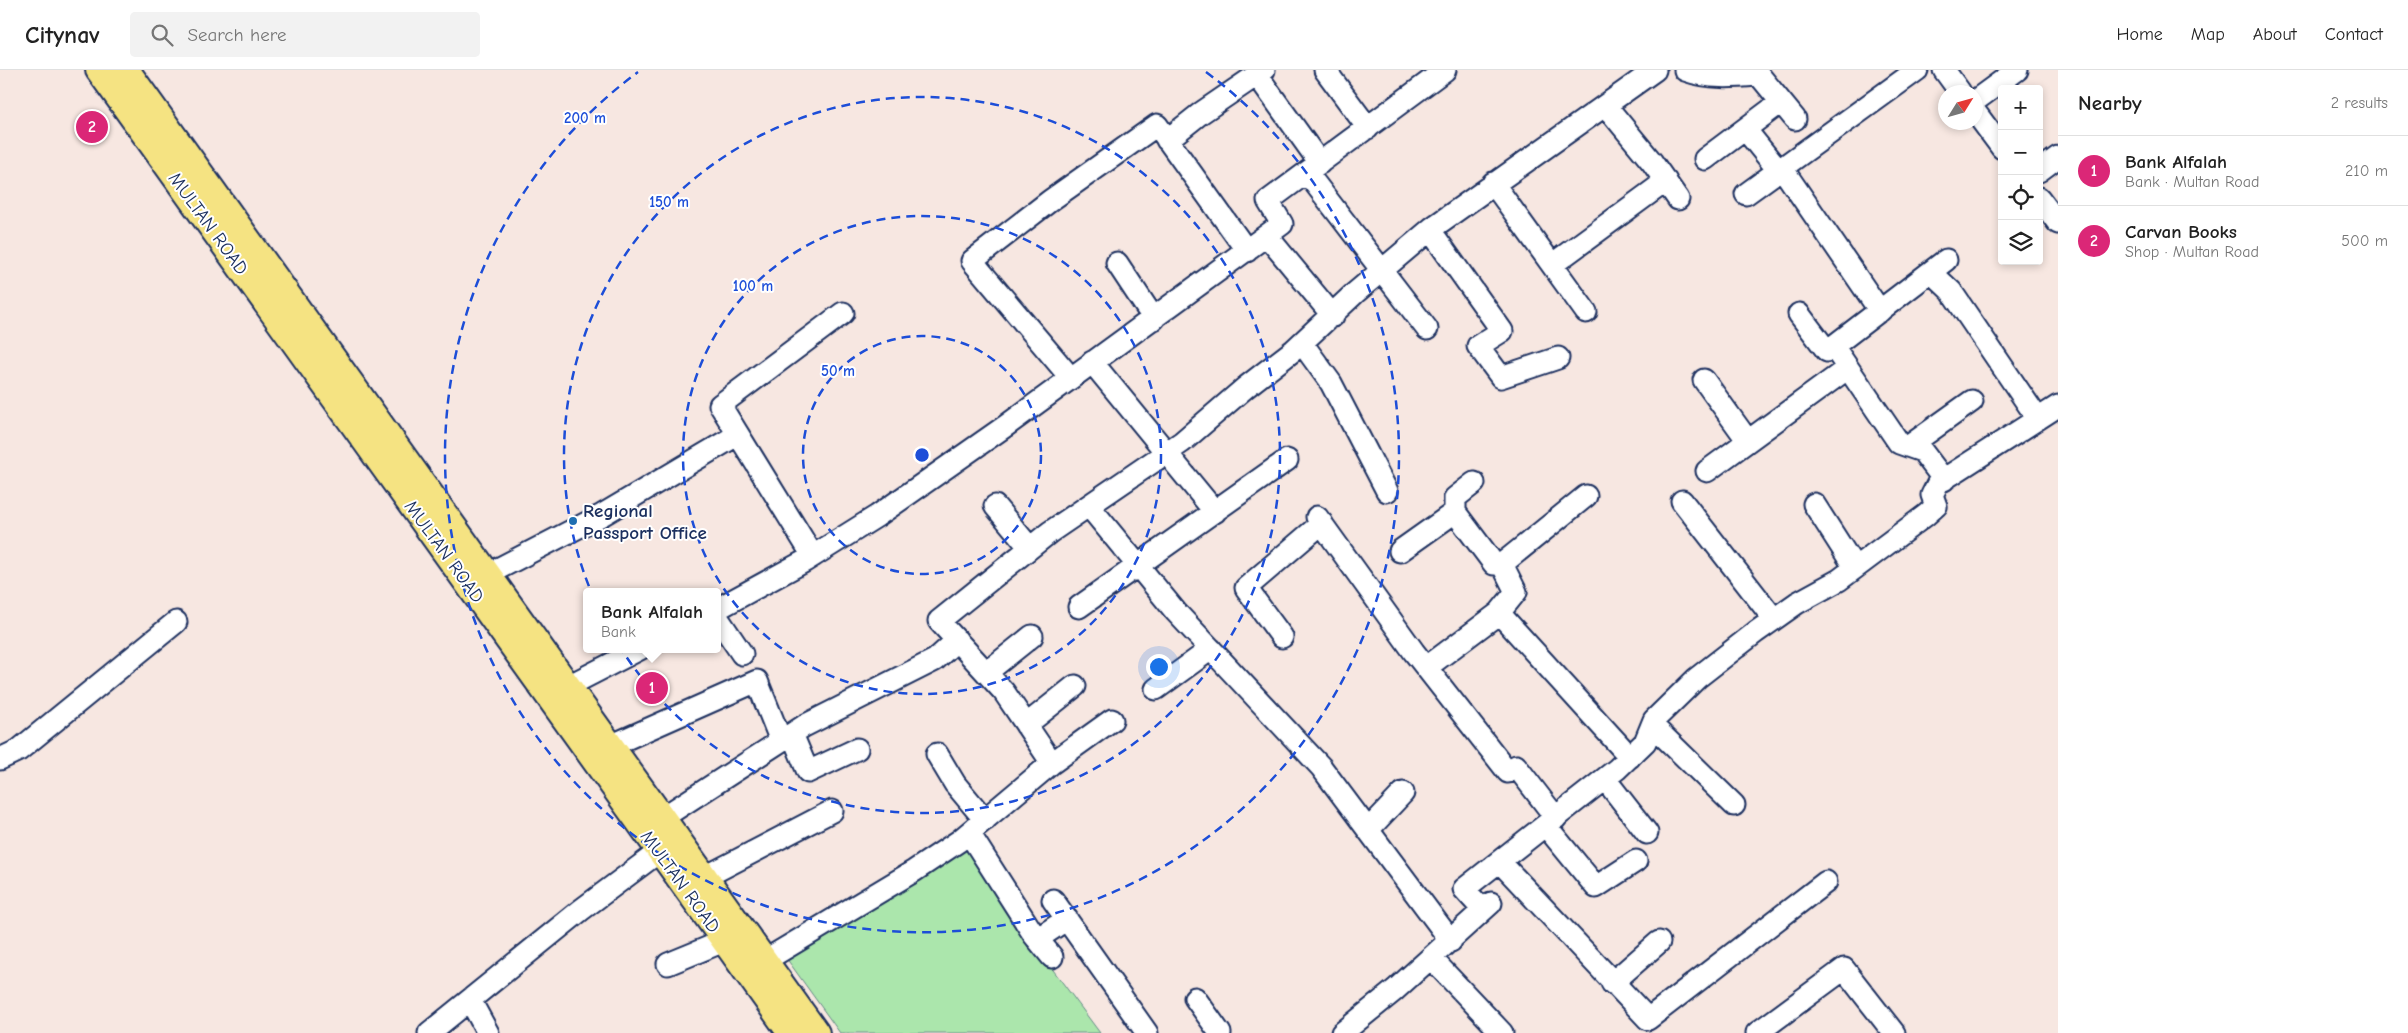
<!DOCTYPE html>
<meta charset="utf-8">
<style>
body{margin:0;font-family:"Comic Neue",sans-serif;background:#f2f2f2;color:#222}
.controls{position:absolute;right:15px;top:15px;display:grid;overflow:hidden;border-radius:5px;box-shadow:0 2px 8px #0003}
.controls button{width:45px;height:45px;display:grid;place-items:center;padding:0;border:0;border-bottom:1px solid #e0e0e0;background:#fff;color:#222;font:25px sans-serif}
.compass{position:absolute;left:1938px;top:15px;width:45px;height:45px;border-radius:50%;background:#fff;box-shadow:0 2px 8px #0003;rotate:53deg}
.you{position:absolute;left:1158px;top:596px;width:18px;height:18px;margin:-12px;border:4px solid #fff;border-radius:50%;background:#1a73e8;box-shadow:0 0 0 8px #1a73e833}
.badge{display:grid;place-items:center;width:32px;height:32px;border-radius:50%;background:#db2777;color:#fff;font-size:16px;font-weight:700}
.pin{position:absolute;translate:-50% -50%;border:2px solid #fff;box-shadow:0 1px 5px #0006}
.popup{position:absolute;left:583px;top:518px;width:138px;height:65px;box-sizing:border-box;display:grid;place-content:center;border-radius:5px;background:#fff;filter:drop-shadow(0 1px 4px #0005);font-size:16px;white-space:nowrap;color:#767676}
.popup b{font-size:19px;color:#222}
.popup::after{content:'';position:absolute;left:50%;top:100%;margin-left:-10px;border:10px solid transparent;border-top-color:#fff}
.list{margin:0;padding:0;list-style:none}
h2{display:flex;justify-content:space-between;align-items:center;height:65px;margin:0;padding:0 20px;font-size:21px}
h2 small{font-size:16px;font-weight:400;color:#767676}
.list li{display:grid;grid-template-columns:32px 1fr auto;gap:15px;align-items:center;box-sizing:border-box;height:70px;padding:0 20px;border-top:1px solid #e0e0e0}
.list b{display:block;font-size:19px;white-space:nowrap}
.list p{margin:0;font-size:16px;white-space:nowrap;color:#767676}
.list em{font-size:16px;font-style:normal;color:#767676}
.icon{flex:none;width:28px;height:28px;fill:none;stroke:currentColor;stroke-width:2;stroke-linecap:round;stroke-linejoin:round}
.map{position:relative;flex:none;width:2058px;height:963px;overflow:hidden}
header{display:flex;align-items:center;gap:30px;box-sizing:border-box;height:70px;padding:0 25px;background:#fff;border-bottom:1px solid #e0e0e0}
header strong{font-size:24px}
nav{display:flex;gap:28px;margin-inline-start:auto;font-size:18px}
.search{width:350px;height:45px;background:#f2f2f2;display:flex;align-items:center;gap:12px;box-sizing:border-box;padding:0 18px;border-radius:5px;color:#767676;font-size:19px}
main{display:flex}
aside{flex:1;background:#fff}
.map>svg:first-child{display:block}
</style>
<header>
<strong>Citynav</strong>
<div class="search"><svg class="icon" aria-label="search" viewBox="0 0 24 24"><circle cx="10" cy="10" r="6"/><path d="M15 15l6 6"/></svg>Search here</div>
<nav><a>Home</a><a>Map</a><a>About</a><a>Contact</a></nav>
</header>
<main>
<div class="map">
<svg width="2058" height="963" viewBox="0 0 2058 963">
<rect width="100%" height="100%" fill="#f7e7e1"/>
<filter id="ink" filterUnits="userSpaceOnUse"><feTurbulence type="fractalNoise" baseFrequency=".02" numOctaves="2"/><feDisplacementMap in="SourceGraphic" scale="10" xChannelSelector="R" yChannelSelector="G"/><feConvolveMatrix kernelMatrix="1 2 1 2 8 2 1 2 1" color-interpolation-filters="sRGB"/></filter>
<g filter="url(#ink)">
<path fill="#abe6ac" stroke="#638a85" d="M966 772 1033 873 1100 963H840L784 885Z"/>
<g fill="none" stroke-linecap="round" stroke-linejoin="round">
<g stroke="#1b2f5e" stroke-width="25">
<path id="minor" d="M1325 0 1368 58
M1685 0C1710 9 1733 7 1759 5
M1755 0 1795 49
M1944 0 1960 22
M1257 5 1320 93
M1976 30 2017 0
M1606 36 1652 92 1678 129
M1976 43 2002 78
M1745 59 1778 100
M1167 70 1201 43 1264 0
M1705 89 1781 32
M1782 98 1880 241
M2039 101 2058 87
M1307 103 1427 259
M1493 113 1586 242
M1746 124 1917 0
M2039 128 2058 153
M1430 160 1502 261 1478 276 1501 307 1558 288
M1267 166 1333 246
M1117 193 1154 249
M1553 194 1666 111
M1931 202 1951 221 2038 349
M1799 244 1827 281 1946 190
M1302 273 1331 313 1387 421
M1833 276 1899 373 1922 381 1944 410
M1092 292 1215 442
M1070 307 972 191 1051 130 1157 55 1247 181
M1704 310 1748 371
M1909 376 1972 331
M1707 401 1848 298
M1682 431 1774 549
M1814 434 1855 498
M995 436 1030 478
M1089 436 1176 542 1321 697 1451 871
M1455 442 1494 494H1502L1586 426
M1317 447 1414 582 1508 702 1516 696 1556 748
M1400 481 1455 442V428L1474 413
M813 486 720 335 843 243
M488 504 602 445 737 365
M1079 537 1287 390
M717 539 805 491 877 446 1007 355 1282 154 1268 131 1445 0
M1499 543 1630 687
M717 547 742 584
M1282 567 1246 518 1322 453
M1427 597 1499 543 1516 522 1502 494
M987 602 1032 566
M568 616 640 579
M1156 619 1211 579
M1026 655 1075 616
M1652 655 1734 735
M792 664 808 702 857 679
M610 676 757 611 781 671
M937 684 955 714 985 750
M0 689 19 680 176 552
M1052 693 1004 622 939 551 1050 462 1182 372 1246 317 1294 280 1355 223 1432 158 1655 0
M1605 709 1647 763
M662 748 804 656 935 590 957 570
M1546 756 1596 817 1636 791
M1368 760 1403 723
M969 763 1034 865 1052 887
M1500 792 1648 949 1826 812
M705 807 832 741
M1053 830 1147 963
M1483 840 1464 819 1617 699 1645 672 1654 650 1697 608 1756 562 1797 533 1839 510 1926 445 1936 436 1932 425 1938 413 2058 336
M1037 869 1067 849
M1431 888 1502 963
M764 891 914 801 959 771 1052 693 1112 650
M668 894 724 871
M1612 913 1659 872
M1195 928 1220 963
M470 930 488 963
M429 963 581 840 660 781
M1342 963 1395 920 1491 833
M1757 963 1844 899 1894 963"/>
</g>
<g stroke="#1b2f5e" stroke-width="30">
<path id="major" d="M99 0 791 963
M126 0 816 963"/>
</g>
<use href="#minor" stroke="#fff" stroke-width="21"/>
<use href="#major" stroke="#f5e382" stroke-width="26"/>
</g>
</g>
<g fill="none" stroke="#1d4ed8" stroke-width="2.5" stroke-dasharray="9 6">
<circle cx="922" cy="385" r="119"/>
<circle cx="922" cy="385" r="239"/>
<circle cx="922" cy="385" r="358"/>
<path d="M1206 2A477 477 0 1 1 638 2"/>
</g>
<circle fill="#1f6fb2" stroke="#fff" stroke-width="2" cx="573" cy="451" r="5"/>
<g text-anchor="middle" stroke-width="4" stroke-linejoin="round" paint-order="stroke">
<g font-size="19" fill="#1b2f5e" stroke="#fff">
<text transform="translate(209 153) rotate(54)" y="7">MULTAN ROAD</text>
<text transform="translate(445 481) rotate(54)" y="7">MULTAN ROAD</text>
<text transform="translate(681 811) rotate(54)" y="7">MULTAN ROAD</text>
</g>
<g font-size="19" font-weight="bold" fill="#1b2f5e" stroke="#fff" text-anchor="start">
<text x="583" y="447">Regional<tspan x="583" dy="22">Passport Office</tspan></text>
</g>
</g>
<circle cx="922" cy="385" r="8" fill="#1d4ed8" stroke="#fff" stroke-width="2.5"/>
<g font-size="15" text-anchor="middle" font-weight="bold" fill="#1d4ed8" stroke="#fff" stroke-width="4" stroke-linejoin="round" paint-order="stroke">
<text x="585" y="53">200 m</text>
<text x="669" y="137">150 m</text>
<text x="753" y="221">100 m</text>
<text x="838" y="306">50 m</text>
</g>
</svg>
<div class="controls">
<button>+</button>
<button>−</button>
<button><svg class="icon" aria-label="locate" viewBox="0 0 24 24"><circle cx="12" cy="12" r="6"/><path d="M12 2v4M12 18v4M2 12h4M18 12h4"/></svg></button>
<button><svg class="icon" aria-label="layers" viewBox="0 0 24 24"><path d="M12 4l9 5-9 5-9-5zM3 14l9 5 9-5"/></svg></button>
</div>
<svg class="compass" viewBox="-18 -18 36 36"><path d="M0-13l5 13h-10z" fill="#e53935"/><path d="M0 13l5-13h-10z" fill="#767676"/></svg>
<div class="you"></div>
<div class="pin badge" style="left:652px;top:618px">1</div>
<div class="popup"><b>Bank Alfalah</b>Bank</div>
<div class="pin badge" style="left:92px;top:57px">2</div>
</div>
<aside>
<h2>Nearby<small>2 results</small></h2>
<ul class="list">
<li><span class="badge">1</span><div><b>Bank Alfalah</b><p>Bank · Multan Road</p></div><em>210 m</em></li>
<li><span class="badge">2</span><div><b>Carvan Books</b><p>Shop · Multan Road</p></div><em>500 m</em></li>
</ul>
</aside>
</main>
